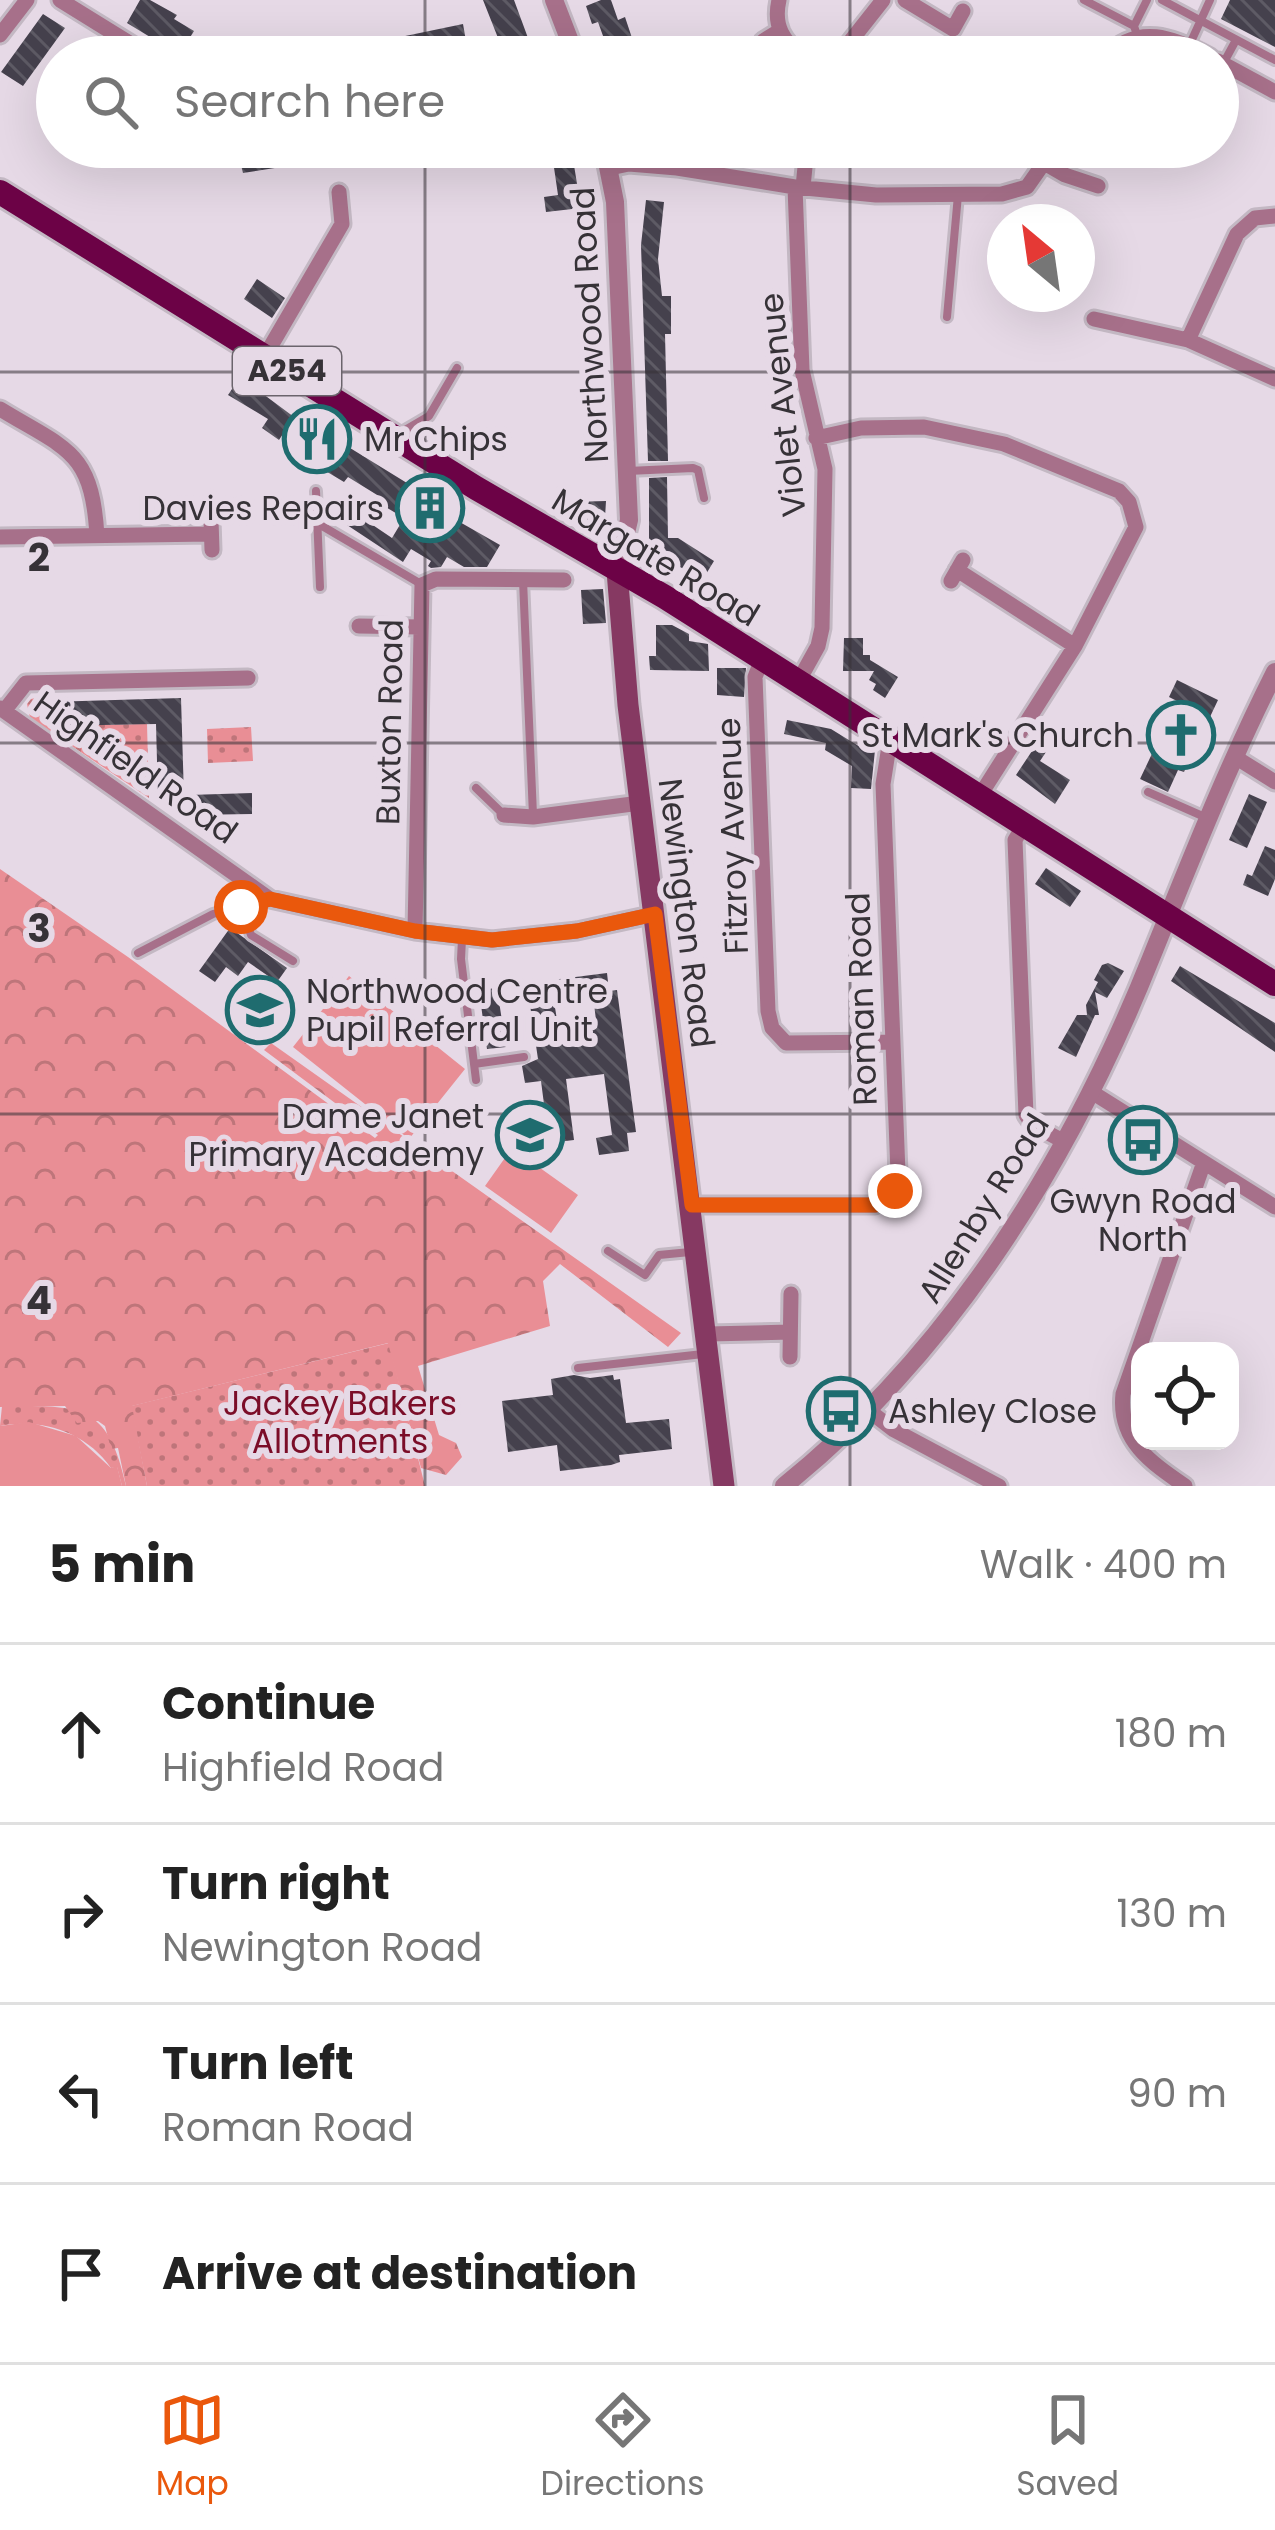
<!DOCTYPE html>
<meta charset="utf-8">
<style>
body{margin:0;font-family:Poppins,sans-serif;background:#f2f2f2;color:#222}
.controls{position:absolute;right:36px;bottom:36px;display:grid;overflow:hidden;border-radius:24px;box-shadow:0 12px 48px #0002}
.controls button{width:108px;height:108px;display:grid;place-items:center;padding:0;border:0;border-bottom:3px solid #e0e0e0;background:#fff;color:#222;font:60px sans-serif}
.compass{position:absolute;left:987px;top:204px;width:108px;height:108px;border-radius:50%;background:#fff;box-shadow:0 12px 48px #0002;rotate:331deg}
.stop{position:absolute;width:36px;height:36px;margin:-27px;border:9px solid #ea580c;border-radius:50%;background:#fff}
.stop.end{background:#ea580c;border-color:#fff;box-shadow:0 3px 12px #0008}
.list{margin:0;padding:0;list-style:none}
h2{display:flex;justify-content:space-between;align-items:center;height:156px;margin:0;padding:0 48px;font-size:51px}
h2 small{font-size:39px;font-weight:400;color:#767676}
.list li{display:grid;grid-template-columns:78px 1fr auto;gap:36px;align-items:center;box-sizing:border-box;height:180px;padding:0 48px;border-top:3px solid #e0e0e0}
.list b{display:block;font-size:45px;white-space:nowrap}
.list p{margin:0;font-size:39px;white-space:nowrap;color:#767676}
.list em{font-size:39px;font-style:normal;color:#767676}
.icon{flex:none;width:66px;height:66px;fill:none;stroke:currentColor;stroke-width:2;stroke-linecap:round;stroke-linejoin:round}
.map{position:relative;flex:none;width:1275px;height:1486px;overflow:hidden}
.search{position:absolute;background:#fff;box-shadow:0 12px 48px #0002;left:36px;right:36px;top:36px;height:132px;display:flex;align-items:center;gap:30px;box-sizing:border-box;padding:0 42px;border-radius:66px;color:#767676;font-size:45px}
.sheet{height:876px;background:#fff}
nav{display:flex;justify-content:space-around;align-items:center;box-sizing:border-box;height:168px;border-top:3px solid #e0e0e0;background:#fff;font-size:33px;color:#767676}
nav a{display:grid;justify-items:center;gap:6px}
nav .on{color:#ea580c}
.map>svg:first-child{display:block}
</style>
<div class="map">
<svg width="1275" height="1486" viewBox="0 0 1275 1486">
<defs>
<pattern id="grass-dots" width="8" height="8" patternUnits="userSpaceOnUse" patternTransform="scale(3)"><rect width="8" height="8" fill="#e98e95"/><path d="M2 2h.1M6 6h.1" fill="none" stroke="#be757a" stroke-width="1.8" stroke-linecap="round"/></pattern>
<pattern id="forest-crowns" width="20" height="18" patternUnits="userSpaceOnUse" patternTransform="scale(3)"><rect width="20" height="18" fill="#e98e95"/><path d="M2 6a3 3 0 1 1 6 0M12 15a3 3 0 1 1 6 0" fill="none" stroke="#be757a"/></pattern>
<pattern id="building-back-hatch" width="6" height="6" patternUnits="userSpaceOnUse" patternTransform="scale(3)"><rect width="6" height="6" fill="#45414d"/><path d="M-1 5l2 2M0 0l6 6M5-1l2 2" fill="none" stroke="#5e5b65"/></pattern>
</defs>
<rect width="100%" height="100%" fill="#e6d9e6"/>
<path fill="url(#grass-dots)" d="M44 696 41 711H49L50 726 147 724 149 798 30 718 27 704 31 699Z
M251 727 253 761 208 763 207 729Z
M389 1343 425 1486H147L131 1406Z
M2 1406C79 1406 108 1402 126 1486H122L117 1467 111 1468C86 1432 42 1418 0 1426Z"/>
<path fill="url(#forest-crowns)" d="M0 869 128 957 375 1138 378 1135 264 1050 271 1043 681 1333 668 1347 560 1264 543 1281 550 1326 418 1366 439 1435 456 1443 462 1457 446 1475 421 1468 388 1343 132 1406 147 1486H126L118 1448 111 1449 105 1426 98 1421 77 1423 65 1406 0 1407Z"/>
<path fill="#e98e95" d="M349 976 465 1069 409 1139 293 1047Z
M512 1148 578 1195 551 1233 485 1186Z
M29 1422 76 1436 111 1468 117 1466 122 1486H0V1426Z"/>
<path fill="url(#building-back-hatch)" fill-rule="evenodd" d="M140 0H150L177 15 174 19 194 31 189 39 219 57H183L127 23Z
M483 0H514L528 38 502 48Z
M601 0H611L618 20 625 17 632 38 607 47 598 22 592 24 586 6Z
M1230 0H1275V47L1221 19Z
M43 14 65 28 23 86 1 72Z
M463 24 468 52 446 57H334L333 51Z
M215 147H310L313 162 243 173 240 161 218 165Z
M551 147H571L581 208 546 212 544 197 558 195Z
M646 200 664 202 658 259 662 296H671V334H665L668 461H648L641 245Z
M257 279 285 298 272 318 244 299Z
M240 377 294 417 279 440 262 428 268 419 228 395Z
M303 419 454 512 451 517 500 545 487 567H464L447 557 441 567 431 568 428 566 431 561 411 549 403 562 344 523 352 511 392 538 404 518 379 503 382 498 348 477 344 482 324 470 328 464 300 448 299 420Z
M667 477 668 538H678L714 561 703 579 657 555 649 538V478Z
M606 501 604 534 587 533 575 526V520L570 517V502Z
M603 589 606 623 583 624 581 590Z
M656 625H672L689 634V641L708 644 709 671 650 670 649 656H656Z
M844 638H863V655H870V660L898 677 885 698 873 690 876 684 869 680 874 671H843Z
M717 668H746L744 697 717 695Z
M1177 680 1218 700 1184 772 1178 770 1168 792 1140 779 1177 701 1169 697Z
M181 698 184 797 158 798 156 724 49 726V702Z
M787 720 831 729 865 750H875L871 789 851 788 852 766 825 750 826 743 784 734Z
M1036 745 1046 752 1040 761 1070 780 1055 804 1016 775Z
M252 793V814L189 815V795Z
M1249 794 1267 802 1247 848 1229 840Z
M1265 846 1275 850V879L1268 896 1243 885 1247 874 1252 876Z
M1046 868 1081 891 1070 907 1035 884Z
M230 928 287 968 277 982 248 962 238 976 226 967 215 982 199 971Z
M1108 963 1124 971 1107 998 1095 992 1099 1015H1087L1086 1005 1098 982 1094 980 1102 965Z
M1180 966 1275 1023V1052L1171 981Z
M607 973 609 991 617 990 636 1132 627 1133 629 1151 599 1155 596 1138 612 1135 604 1074 566 1079 574 1140 549 1143 541 1081 525 1083 522 1066 538 1059 529 998 538 997 536 982ZM593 996 597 1028 559 1033 554 1001Z
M497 988 506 1047 487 1049 479 990Z
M1077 1015H1095L1076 1057 1058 1048Z
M574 1375 590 1378 613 1375 614 1380 620 1379 626 1423 669 1419 672 1449 619 1455 620 1462 611 1465 560 1471 557 1445 508 1452 502 1401 553 1395 551 1379Z"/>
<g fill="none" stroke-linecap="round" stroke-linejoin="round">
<g stroke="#c3b8c3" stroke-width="14">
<path id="service" d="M1084 0 1134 26 1137 35
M1162 0 1275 60
M1134 26 1147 0
M1189 46 1210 0
M646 57 688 43
M1223 64 1236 40
M947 317 958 195
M400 433 429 416 457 368
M628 471 693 468 698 470 704 498
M316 491 320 587
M317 523 421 584
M523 580 533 815
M476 788 503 814
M1148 792 1207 818
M241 907 251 935 293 961
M462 939 461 959 476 1080
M138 953 213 914 269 899
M474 1064 524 1057
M608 1251 645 1275 659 1255 690 1252
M578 1368 703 1354"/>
</g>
<g stroke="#c3b8c3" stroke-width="21">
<path id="minor" d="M60 0 152 57
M779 0C773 26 783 41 803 57
M905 0 953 29 963 11
M0 35 27 0
M763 41 779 31
M533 57 573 47
M838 57 883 0
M1105 57C1138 23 1173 37 1210 57
M1218 61 1275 92
M1046 164 1065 175 1098 186
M610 168 629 164 677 168 795 187 876 195 1002 194 1027 187 1055 147
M795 187 802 370 825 469 822 628 818 646 798 682
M803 187 807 147
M1094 319 1188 340 1275 379
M1188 340 1237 234 1255 218 1275 216
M265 356 342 224 339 192
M0 409C67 450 92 450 97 536
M816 438 861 428 924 427 1004 444 1119 491 1129 502 1136 527 1075 646 979 797
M211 520 212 550
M0 537 211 534
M957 570 1075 646
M951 581 963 560
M359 626 420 627
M762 659 755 677 768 1011 772 1028 786 1043 892 1042
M0 708 270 899 415 931 492 940 577 931 655 914
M4 711 26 683 248 678
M1235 757 1275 782
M504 815 533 817 640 803
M1024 825 1015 840 1026 1115 1033 1125 1063 1141
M415 931 422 585 436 579 564 580
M1090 1091 1275 1207
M692 1205H875L895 1191 898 1173 883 784 890 740
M708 1334 790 1332
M790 1357 791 1294
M868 1410 894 1430 999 1486
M1185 1486C1150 1462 1118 1440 1123 1394L1203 1165"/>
</g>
<g stroke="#c3b8c3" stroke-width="24">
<path id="tertiary" d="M554 0 576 57
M604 147 615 202 629 520 617 571
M784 1486C953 1350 1071 1158 1151 958 1190 862 1228 765 1275 672"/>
</g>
<g stroke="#c3b8c3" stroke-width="27">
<path id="secondary" d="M617 571 628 705 724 1486"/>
</g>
<g stroke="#c3b8c3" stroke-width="30">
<path id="primary" d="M0 192 476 488 665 597 1275 984"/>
</g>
<use href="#service" stroke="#a7708a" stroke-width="8"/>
<use href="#minor" stroke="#a7708a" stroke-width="15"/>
<use href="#tertiary" stroke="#a7708a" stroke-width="18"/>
<use href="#secondary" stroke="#863962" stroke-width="21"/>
<use href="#primary" stroke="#6c0246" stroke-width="24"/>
</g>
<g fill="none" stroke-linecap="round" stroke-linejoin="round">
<path stroke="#ea580c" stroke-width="15" d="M241 907 270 899 415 931 492 940 577 931 655 914 692 1205H875L895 1191"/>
</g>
<path fill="none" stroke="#363237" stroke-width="3" stroke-opacity="0.55" d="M425 0V57M850 0V57M425 147V1486M850 147V1486M0 372H1275M0 743H1275M0 1114H1275"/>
<defs>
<g id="restaurant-ring" transform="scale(3.45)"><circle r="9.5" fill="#e6d9e6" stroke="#1f6c6f" stroke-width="1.5"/><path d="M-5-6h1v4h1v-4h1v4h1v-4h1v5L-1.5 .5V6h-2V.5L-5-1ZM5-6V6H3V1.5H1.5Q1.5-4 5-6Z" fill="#1f6c6f"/></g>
<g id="building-ring" transform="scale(3.45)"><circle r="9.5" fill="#e6d9e6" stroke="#1f6c6f" stroke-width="1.5"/><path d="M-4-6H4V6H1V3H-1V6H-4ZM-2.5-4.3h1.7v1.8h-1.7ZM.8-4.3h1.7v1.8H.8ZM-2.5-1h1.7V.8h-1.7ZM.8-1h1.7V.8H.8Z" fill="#1f6c6f"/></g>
<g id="church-ring" transform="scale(3.45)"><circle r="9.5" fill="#e6d9e6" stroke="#1f6c6f" stroke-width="1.5"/><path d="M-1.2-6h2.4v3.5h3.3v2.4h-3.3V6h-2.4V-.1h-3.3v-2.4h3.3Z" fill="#1f6c6f"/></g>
<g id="school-ring" transform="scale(3.45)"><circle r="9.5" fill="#e6d9e6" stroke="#1f6c6f" stroke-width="1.5"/><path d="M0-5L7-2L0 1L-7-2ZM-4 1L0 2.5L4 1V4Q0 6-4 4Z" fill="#1f6c6f"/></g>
<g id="bus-ring" transform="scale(3.45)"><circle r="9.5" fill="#e6d9e6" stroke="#1f6c6f" stroke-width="1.5"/><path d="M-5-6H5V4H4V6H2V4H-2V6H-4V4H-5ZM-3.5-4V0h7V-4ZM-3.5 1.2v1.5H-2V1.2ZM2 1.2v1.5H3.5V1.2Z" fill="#1f6c6f"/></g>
</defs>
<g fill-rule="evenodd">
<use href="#restaurant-ring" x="317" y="439"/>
<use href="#building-ring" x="430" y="508"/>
<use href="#church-ring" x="1181" y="735"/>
<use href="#school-ring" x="260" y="1010"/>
<use href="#school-ring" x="530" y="1135"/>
<use href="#bus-ring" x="1143" y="1140"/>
<use href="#bus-ring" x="841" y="1411"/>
</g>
<g text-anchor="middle" stroke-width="12" stroke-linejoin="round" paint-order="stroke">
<rect fill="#e6d9e6" stroke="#6b646c" stroke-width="3" x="233" y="347" width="108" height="48" rx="9"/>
<g font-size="30" font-weight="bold" fill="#363237">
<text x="287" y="381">A254</text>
</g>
<g font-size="33" fill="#363237" stroke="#e6d9e6">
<text transform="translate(589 325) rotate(-93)" y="12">Northwood Road</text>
<text transform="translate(782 405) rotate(-96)" y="12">Violet Avenue</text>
<text transform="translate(656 557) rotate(31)" y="12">Margate Road</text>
<text transform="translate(389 722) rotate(-89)" y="12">Buxton Road</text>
<text transform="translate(136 767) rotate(35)" y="12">Highfield Road</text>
<text transform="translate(732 836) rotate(-92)" y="12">Fitzroy Avenue</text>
<text transform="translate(687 913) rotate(83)" y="12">Newington Road</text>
<text transform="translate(861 999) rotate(-92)" y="12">Roman Road</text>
<text transform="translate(983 1208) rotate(-58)" y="12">Allenby Road</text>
</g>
<g font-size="33" fill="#363237" stroke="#e6d9e6" text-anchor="start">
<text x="364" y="451">Mr Chips</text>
<text x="384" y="520" text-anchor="end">Davies Repairs</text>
<text x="1134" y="747" text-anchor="end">St Mark's Church</text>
<text x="306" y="1003">Northwood Centre<tspan x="306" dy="38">Pupil Referral Unit</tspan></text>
<text x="484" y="1128" text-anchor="end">Dame Janet<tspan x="484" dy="38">Primary Academy</tspan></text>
<text x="1143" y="1213" text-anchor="middle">Gwyn Road<tspan x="1143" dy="38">North</tspan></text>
<text x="888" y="1423">Ashley Close</text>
</g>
<g font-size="33" fill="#7b0d28" stroke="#e6d9e6">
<text x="340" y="1415">Jackey Bakers<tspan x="340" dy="38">Allotments</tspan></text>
</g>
</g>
<g font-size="39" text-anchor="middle" font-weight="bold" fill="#363237" stroke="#e6d9e6" stroke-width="12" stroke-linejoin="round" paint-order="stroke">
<text x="39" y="571">2</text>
<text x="39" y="942">3</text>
<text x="39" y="1314">4</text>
</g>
</svg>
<div class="controls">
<button><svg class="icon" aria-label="locate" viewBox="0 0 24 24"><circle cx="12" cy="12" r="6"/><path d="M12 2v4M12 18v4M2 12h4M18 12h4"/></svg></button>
</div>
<svg class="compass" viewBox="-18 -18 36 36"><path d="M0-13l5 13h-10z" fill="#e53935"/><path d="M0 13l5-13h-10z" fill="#767676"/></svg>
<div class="stop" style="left:241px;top:907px"></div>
<div class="stop end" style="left:895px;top:1191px"></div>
<div class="search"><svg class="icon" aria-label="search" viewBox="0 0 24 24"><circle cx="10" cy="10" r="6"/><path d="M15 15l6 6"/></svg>Search here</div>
</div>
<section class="sheet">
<h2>5 min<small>Walk · 400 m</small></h2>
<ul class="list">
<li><svg class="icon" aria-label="ahead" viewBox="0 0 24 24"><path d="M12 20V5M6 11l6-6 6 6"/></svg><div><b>Continue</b><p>Highfield Road</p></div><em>180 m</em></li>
<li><svg class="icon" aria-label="right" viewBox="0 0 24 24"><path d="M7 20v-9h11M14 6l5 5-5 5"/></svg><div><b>Turn right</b><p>Newington Road</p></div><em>130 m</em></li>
<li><svg class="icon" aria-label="left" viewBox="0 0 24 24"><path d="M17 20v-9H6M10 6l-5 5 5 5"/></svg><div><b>Turn left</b><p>Roman Road</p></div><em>90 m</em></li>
<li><svg class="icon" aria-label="arrive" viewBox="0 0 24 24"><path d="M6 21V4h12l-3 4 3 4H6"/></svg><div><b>Arrive at destination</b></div></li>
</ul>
</section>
<nav>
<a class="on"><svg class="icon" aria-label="map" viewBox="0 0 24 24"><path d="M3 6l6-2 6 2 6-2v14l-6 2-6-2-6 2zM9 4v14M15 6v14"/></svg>Map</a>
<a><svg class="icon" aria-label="directions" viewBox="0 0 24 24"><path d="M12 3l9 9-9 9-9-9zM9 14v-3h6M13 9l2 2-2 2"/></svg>Directions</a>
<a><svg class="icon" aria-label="saved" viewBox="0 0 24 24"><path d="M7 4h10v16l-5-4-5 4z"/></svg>Saved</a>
</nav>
